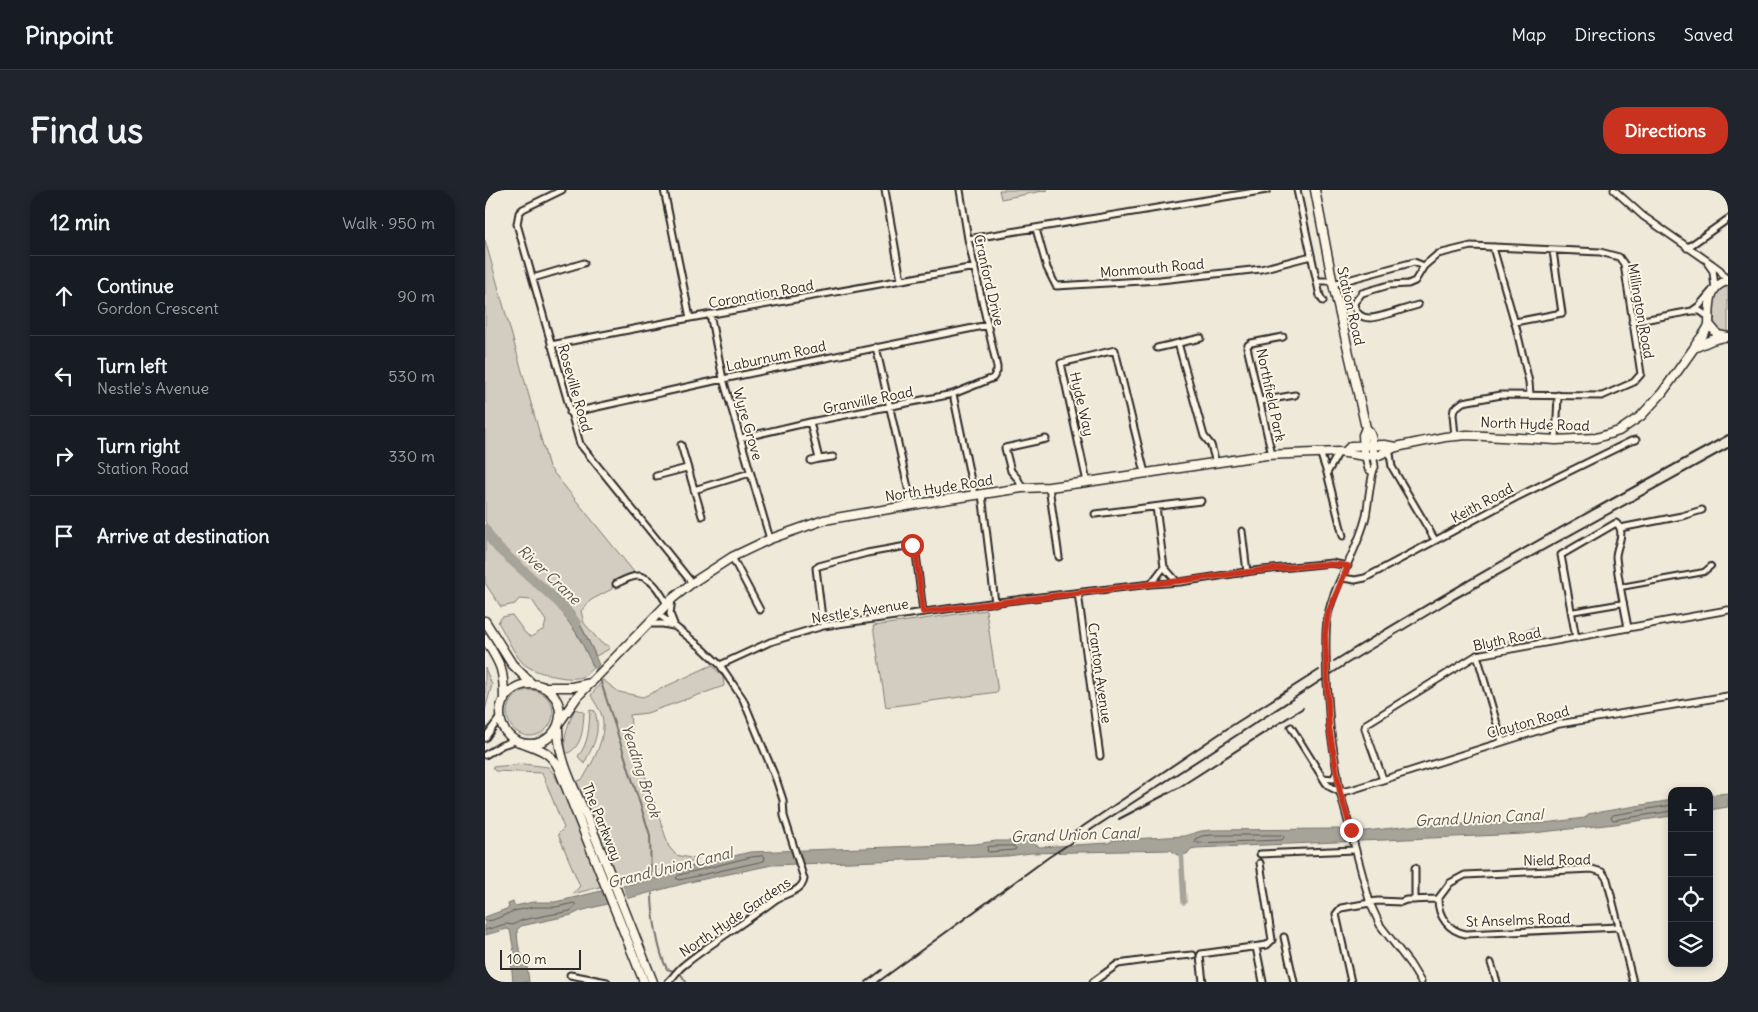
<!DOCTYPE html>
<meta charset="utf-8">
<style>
body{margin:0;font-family:Delius,sans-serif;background:#20242c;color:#f1f3f6}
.controls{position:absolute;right:15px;bottom:15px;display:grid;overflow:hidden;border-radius:10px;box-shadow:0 2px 8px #0003}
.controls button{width:45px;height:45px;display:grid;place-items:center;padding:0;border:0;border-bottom:1px solid #363941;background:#171b24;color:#f1f3f6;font:25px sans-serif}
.scale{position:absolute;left:15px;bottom:12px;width:81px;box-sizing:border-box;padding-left:5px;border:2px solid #2b2b2b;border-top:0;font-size:14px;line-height:18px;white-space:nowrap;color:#2b2b2b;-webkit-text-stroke:4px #fcf5e5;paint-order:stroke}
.stop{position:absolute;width:15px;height:15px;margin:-11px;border:4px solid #c8321e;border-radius:50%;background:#fff}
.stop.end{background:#c8321e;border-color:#fff;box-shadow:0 1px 5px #0008}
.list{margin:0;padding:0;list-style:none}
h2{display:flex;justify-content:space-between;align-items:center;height:65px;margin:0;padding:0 20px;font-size:21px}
h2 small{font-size:16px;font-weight:400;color:#9ea1a6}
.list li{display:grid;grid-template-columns:32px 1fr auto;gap:15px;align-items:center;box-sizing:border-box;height:80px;padding:0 20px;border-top:1px solid #363941}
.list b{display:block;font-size:19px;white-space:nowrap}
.list p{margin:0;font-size:16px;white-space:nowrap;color:#9ea1a6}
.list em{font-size:16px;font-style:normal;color:#9ea1a6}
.icon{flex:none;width:28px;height:28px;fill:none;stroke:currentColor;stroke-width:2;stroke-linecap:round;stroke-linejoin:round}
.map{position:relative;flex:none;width:1243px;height:792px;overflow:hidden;border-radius:20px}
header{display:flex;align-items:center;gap:30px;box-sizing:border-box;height:70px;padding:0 25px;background:#171b24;border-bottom:1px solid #363941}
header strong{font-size:24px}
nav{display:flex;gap:28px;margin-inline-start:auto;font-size:18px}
.intro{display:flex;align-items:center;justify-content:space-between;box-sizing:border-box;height:120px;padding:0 30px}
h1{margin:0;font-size:35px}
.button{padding:12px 22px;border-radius:20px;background:#c8321e;color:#fff;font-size:18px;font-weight:700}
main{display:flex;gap:30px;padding:0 30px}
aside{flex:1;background:#171b24;border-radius:20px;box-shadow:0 2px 8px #0003}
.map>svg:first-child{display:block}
</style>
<header>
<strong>Pinpoint</strong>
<nav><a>Map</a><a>Directions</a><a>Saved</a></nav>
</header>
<div class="intro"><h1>Find us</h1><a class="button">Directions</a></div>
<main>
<aside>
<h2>12 min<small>Walk · 950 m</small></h2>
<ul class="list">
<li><svg class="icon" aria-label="ahead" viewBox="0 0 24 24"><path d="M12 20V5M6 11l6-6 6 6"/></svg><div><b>Continue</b><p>Gordon Crescent</p></div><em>90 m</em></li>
<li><svg class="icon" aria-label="left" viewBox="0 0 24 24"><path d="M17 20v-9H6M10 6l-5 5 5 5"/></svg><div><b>Turn left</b><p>Nestle's Avenue</p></div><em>530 m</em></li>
<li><svg class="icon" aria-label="right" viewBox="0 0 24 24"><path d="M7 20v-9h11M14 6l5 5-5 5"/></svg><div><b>Turn right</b><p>Station Road</p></div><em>330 m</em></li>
<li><svg class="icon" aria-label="arrive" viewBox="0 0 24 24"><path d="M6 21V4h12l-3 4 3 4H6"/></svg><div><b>Arrive at destination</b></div></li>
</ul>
</aside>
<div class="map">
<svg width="1243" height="792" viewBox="0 0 1243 792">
<rect width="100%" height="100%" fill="#efe9da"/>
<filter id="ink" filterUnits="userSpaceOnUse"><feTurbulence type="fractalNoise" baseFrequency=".02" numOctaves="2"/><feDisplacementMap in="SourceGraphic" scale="10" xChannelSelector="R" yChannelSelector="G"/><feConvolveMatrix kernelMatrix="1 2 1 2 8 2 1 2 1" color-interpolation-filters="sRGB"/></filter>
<g filter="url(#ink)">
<path fill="#d2cdc0" stroke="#7e7c76" d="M514 0H563L516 9Z
M0 50 64 277 149 382 128 391 127 399 106 410 96 421 99 433 116 453 124 456V459L111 466 96 435 85 421 9 351 0 331Z
M1243 96V144H1242L1233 140 1229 132 1230 106 1234 99Z
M0 347C20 374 49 393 72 417 88 434 97 453 107 473L108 478C103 482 98 488 92 488 79 490 45 482 37 472 27 461 21 445 13 432L17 427 27 425 41 444 46 447 59 439 61 431 47 410 34 409 30 414 16 417 0 393Z
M501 420 513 502 401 517 388 436Z
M1048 437 1049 445 1046 450 1021 454V452Z
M227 475 238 487 239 496 162 523 145 525 147 546 184 657 191 665 214 670 88 704 95 696 73 644 79 638 57 583 10 581 7 577 39 574 63 577 69 584 76 598 98 589C108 571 122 548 117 526 115 519 109 512 106 505L118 490 134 502 158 507Z
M0 478 7 495 0 520Z
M22 523a23 23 0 1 1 46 0a23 23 0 1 1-46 0Z
M90 519 99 522C98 538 98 557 81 564 77 548 83 534 90 519Z
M105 520 110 521C116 545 109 553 99 574L93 566C104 554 104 536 105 520Z"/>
<path fill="#a6a399" stroke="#75736d" d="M85 421C98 438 106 455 114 475L110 480 93 445 79 426Z
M1243 603V617L1224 620V605Z
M1187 610V626L1130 634 1039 644 711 658 706 659 702 664 692 665 686 660 546 663 523 666 287 675 205 692 95 721 87 725 36 736 32 740C33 751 32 762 41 769L44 792H28L26 771 29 762 25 740 22 739 0 745V727L24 718 23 714 28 712 30 716 48 712H70L180 686 192 680 265 662 490 654 511 651H543L555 657 623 653 629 650 699 646 716 641 727 640 853 639 863 643 934 635 1018 633 1029 635 1059 633 1100 628 1103 624Z"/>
<path fill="#efe9da" d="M136 693 143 710 123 716 116 698Z"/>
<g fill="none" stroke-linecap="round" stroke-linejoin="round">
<path stroke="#5c5b57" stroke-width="1" d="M1187 615 1128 625 1126 627 1128 630 1187 621
M727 645H797L799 647 797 650 712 653 710 652V649L717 646Z
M511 656H529L531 659 529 660 504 662 502 661 503 657Z
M278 666 280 668 279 671 194 690 191 688 194 685 266 667Z
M0 731 8 730 29 721 48 717H71L89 713 91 715 85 721 37 730 28 735 21 734 0 740"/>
<path stroke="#75736d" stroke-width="2" d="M114 486 165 645 166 686
M167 704C167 723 173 762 182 779L195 783 201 792"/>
<path stroke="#a6a399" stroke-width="5.5" d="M696 659 699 712"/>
<path stroke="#a6a399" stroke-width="10" d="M0 339 7 351 14 359 78 416 91 433"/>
<g stroke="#2b2b2b" stroke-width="8">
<path id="pedestrian" d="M1136 397 1219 382 1226 376
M1086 422 1139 413"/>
</g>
<g stroke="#2b2b2b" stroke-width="9">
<path id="minor" d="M77 0 38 19 34 23 32 34 95 254 207 393
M179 0 205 128
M400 0 416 90
M812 0 835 106 838 111
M551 39 562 78 571 96 675 90 776 79 826 66
M483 49 782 0
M1009 57V61L1031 137 1044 192 1045 204
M1202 58 1243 29
M48 88 99 73
M832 91H847
M848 94 929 72 939 76
M933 115C921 118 895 128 885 128 875 128 870 121 869 113L877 103 904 95 923 94 930 91 939 76 953 64 986 56 1115 62 1134 67 1139 74 1156 184 1149 192 1117 206 1016 205 978 212 969 219 968 225 970 246
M1207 121 1214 116 1226 102
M225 124 238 189 285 349
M1030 132 1077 123 1068 61
M1147 132 1207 121H1215L1225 128
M693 153 719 246 726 255 731 273
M66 155 205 128 490 77
M391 157 427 315
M672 158 716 148
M468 204 489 305
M775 211 810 205
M85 223 238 189 503 135
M325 232 334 269 348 267
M256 248 325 232 468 204 508 188 512 181V177L483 49 475 0
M1071 250 1073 205
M196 255 217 326
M904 257 907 277 950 350
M835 262 842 283 858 346
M787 265 762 157 763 155 766 153 798 147
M326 271 334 269
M842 283 854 262
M171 286 202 278
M602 292 576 173 630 160 660 283
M564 297 574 367
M537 298 533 289 526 281 520 258 561 249
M209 300 265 283
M497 304 510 413
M671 317 679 377 692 392
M610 324 716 311
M1135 338 1197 326 1217 320
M757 341 762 382
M247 367 275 420
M858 388 870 390 880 388 1030 308 1146 251 1151 250
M131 394C137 391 147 385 154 386 168 388 176 404 182 414
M666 394 679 377
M593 403 615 566
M187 409 185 424 189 434
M172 424 183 431 217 458 235 475 258 509 291 589 298 610 299 626 319 689C317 702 300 703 290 710 260 733 227 752 199 775 193 779 189 787 183 792
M163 434H178L188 436
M338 436 331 378 334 376 382 363 427 355H430L438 422
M1091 448 1076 365 1131 333C1142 342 1131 356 1131 367 1133 390 1139 415 1143 438
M992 465 1017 551
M235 475 285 452 338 436 505 413 666 394 695 392 767 381 847 373 863 376
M806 537 841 593 845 597 855 602
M838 588 848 589 852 582
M775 664 870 660
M953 709 965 693 980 685 1107 679 1117 682 1122 689 1148 792
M953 709C953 727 964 741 981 744L1134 737
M930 710V678
M885 712 893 711 916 712 921 710 953 709
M799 747 809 792
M771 757 778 792
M1006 773 1012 792
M85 785 122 792
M608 792 633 774 684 767 708 765
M718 792 715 766 716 764 782 755 787 750 775 673
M866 792 851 724 856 718 885 713"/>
</g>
<g stroke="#2b2b2b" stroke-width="9">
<path id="tertiary" d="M1129 0 1158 26 1227 74 1235 80 1240 88H1243
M1223 74 1228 81 1230 98
M880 266 883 279 887 282
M841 467C841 453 840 439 843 425 850 391 873 361 881 326 883 316 886 282 890 277L888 265
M842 492 845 537 855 602 885 713 895 735 925 774 936 792
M0 548 16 526
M0 565 17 555 32 550
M898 589 882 545 880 538 881 534 992 465 1243 420
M855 602 866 600 1074 534 1243 506"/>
</g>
<g stroke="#2b2b2b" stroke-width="11">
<path id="primary" d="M830 0 848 94 881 238C888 245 888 256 888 265
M1243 91C1222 95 1225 117 1224 134L1233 145 1243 147
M1209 158 1227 150 1239 147
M879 260 878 245 881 238
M860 262 866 256 899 255 911 257
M58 497H87L106 493
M74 533 92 507 187 409 207 393 247 367 285 349 339 330 451 311 537 298 564 297 602 292 781 265 854 262 880 266 894 265 911 257 960 247 982 245 1071 250 1111 248 1134 241 1156 226 1177 203 1209 158C1213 149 1222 143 1224 134"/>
</g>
<g stroke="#2b2b2b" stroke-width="11">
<path id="trunk" d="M0 431 27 474 47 494
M0 449C16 475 19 479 19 510
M15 524a30 30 0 1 1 60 0a30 30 0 1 1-60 0Z
M73 535C72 572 94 606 107 639 128 690 148 741 168 792
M41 554C55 559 66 563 73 577L159 792"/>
</g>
<use href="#pedestrian" stroke="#fcf5e5" stroke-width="4"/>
<use href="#minor" stroke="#fcf5e5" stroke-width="5"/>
<use href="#tertiary" stroke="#fcf5e5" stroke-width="5.5"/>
<use href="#primary" stroke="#fcf5e5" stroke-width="8"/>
<use href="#trunk" stroke="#fcf5e5" stroke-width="8"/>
<path stroke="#2b2b2b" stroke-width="2" d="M849 471C978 391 1110 318 1243 245
M634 629 693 598 818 518
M588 643 743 538 834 480
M381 792 397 780
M393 792 564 667 863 473 964 412 1243 258"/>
<g stroke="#2b2b2b" stroke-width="9" stroke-linecap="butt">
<path id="tertiary-bridge" d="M841 467 842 492"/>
</g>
<use href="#tertiary-bridge" stroke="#fcf5e5" stroke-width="5.5"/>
</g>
</g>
<g fill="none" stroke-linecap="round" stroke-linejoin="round" filter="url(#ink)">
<path stroke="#c8321e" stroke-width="6" d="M427 355H430L438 422 666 394C710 390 754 382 798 378 820 376 842 372 863 376L843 423 840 445 844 537 855 602 866 640"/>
</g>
<g text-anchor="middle" stroke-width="4" stroke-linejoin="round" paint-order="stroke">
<g font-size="14" fill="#2b2b2b" stroke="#fcf5e5">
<text transform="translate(667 78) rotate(-5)" y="5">Monmouth Road</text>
<text transform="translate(504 90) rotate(77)" y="5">Cranford Drive</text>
<text transform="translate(276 104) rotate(-10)" y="5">Coronation Road</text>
<text transform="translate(866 116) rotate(77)" y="5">Station Road</text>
<text transform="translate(1156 121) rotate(80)" y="5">Millington Road</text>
<text transform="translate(291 166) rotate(-12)" y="5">Laburnum Road</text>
<text transform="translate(90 198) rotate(74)" y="5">Roseville Road</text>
<text transform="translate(786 205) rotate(78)" y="5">Northfield Park</text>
<text transform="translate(383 210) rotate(-11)" y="5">Granville Road</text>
<text transform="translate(597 214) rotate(77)" y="5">Hyde Way</text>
<text transform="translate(263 234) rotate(74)" y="5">Wyre Grove</text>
<text transform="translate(1050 234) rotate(2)" y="5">North Hyde Road</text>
<text transform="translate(454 298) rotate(-9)" y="5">North Hyde Road</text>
<text transform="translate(997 313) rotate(-28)" y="5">Keith Road</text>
<text transform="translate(375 421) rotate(-9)" y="5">Nestle's Avenue</text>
<text transform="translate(1022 449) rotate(-12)" y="5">Blyth Road</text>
<text transform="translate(615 483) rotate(82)" y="5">Cranton Avenue</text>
<text transform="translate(1043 532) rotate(-16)" y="5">Clayton Road</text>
<text transform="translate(117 632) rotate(68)" y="5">The Parkway</text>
<text transform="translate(1072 670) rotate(-1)" y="5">Nield Road</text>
<text transform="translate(250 727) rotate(-34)" y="5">North Hyde Gardens</text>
<text transform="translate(1033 730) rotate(-2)" y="5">St Anselms Road</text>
</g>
<g font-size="15" font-style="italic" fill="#565552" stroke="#fcf5e5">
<text transform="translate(64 385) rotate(43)" y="5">River Crane</text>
<text transform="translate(156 581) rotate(72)" y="5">Yeading Brook</text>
<text transform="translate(994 628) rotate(-3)" y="5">Grand Union Canal</text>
<text transform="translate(590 645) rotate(-2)" y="5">Grand Union Canal</text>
<text transform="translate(185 678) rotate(-14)" y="5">Grand Union Canal</text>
</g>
</g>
</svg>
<div class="controls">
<button>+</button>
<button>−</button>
<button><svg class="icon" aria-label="locate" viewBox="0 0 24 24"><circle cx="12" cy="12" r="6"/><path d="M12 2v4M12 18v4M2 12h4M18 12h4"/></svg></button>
<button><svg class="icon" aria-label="layers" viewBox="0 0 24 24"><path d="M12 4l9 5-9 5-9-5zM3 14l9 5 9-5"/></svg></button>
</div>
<div class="scale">100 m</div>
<div class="stop" style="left:427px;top:355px"></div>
<div class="stop end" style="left:866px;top:640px"></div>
</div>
</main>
